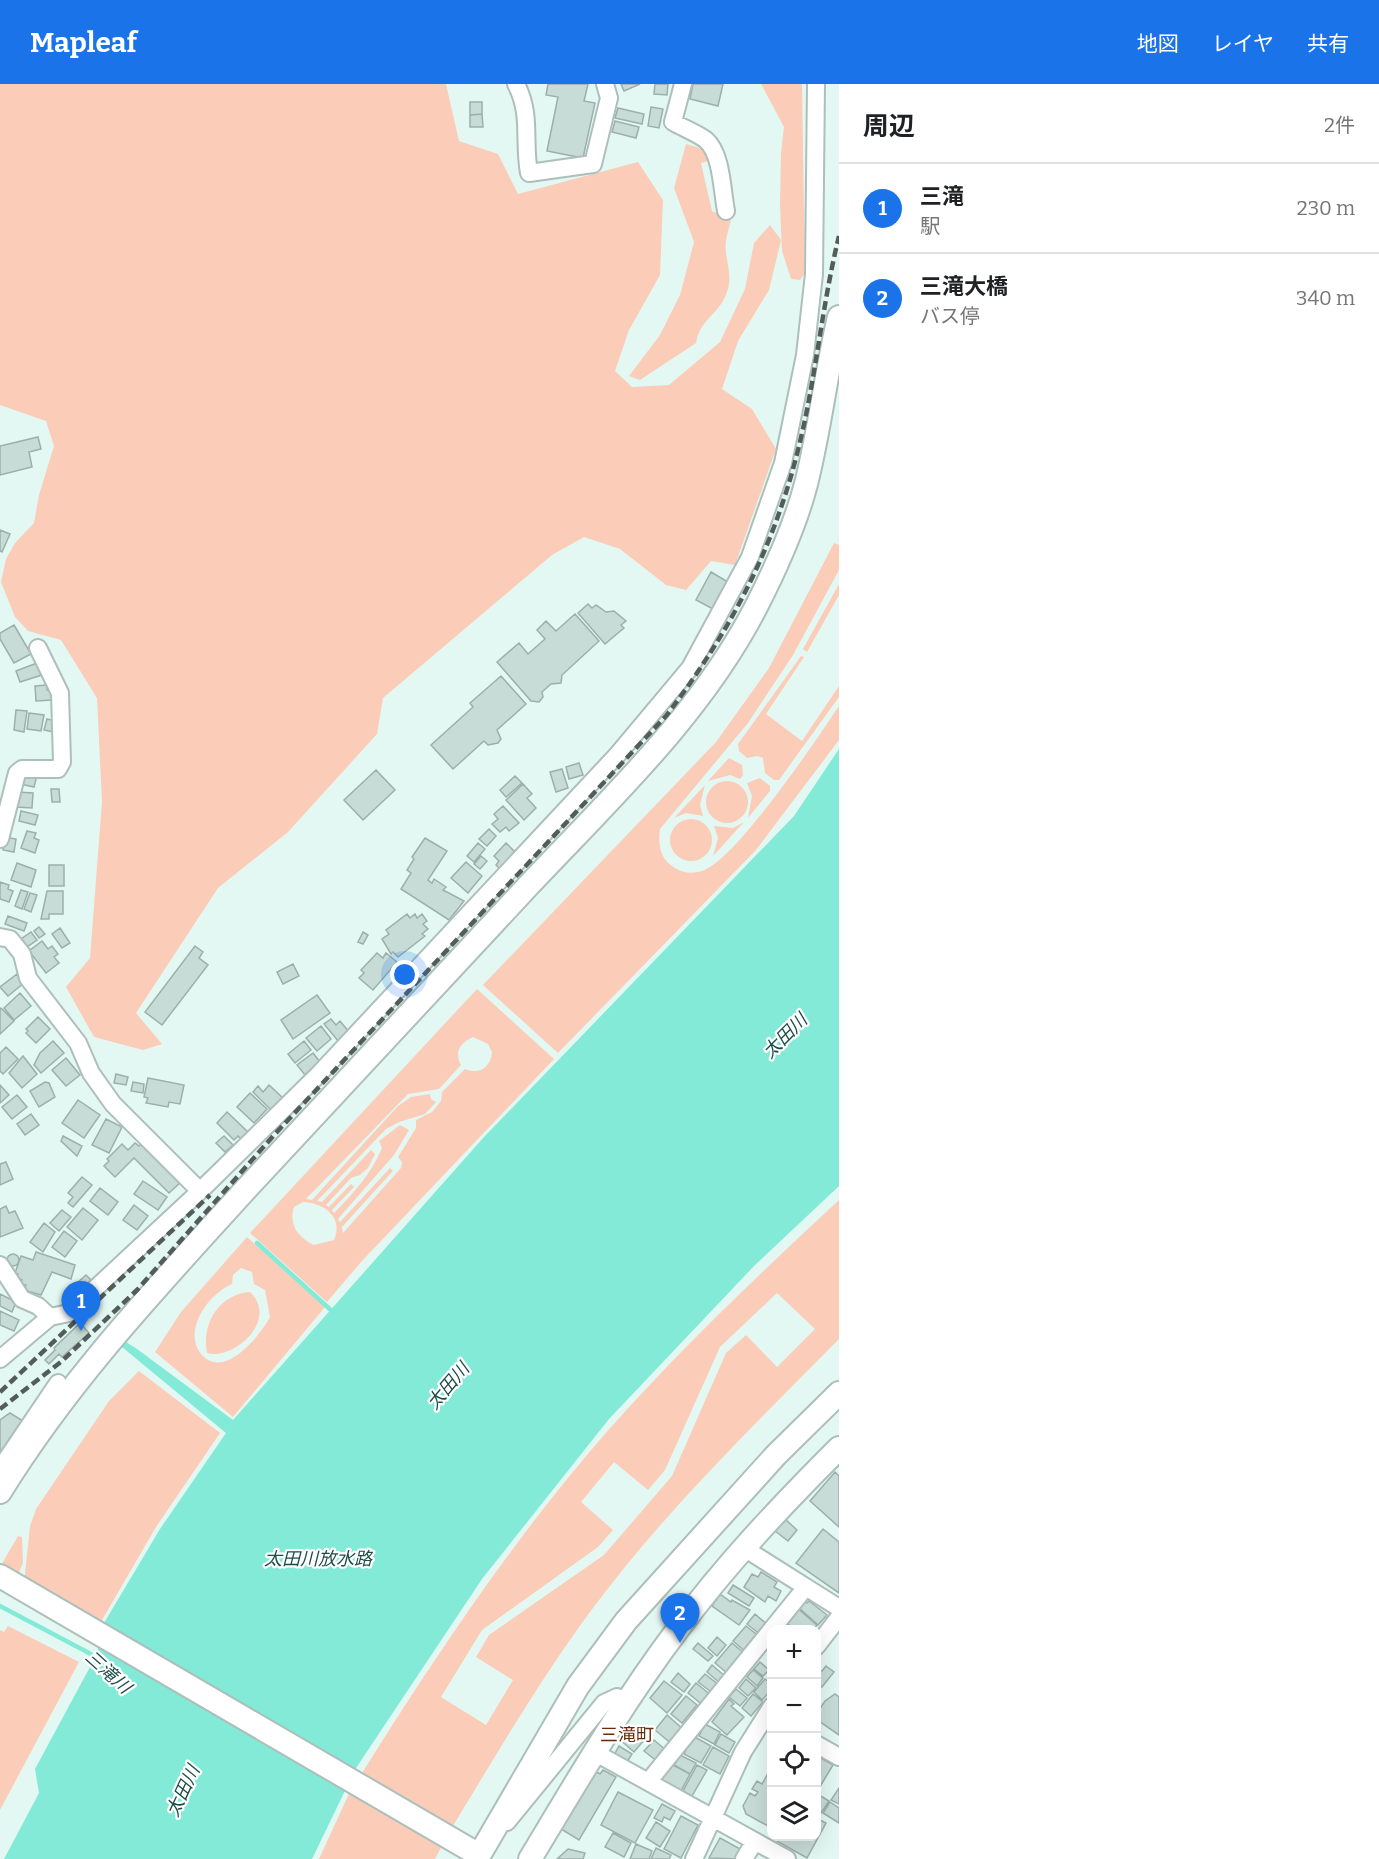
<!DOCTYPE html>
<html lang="ja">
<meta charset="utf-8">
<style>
body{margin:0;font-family:Bitter,"Noto Sans JP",serif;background:#f6f6f6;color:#202124}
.controls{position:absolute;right:18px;bottom:18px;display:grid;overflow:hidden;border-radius:12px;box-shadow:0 6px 24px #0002}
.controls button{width:54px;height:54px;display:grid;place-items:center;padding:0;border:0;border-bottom:2px solid #e0e0e0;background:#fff;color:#202124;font:30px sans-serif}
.you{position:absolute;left:405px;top:891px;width:21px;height:21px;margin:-15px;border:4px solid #fff;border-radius:50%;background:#1a73e8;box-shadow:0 0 0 9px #1a73e833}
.badge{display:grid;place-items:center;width:39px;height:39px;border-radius:50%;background:#1a73e8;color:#fff;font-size:20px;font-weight:700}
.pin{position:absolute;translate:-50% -50px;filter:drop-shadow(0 2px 3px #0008)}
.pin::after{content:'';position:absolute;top:32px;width:21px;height:18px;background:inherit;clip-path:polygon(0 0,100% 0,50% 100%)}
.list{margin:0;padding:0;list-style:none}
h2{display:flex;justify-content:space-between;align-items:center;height:78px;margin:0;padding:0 24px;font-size:26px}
h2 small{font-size:20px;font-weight:400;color:#757577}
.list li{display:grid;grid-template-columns:39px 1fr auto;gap:18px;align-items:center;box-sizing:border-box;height:90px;padding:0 24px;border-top:2px solid #e0e0e0}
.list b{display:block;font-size:22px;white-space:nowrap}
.list p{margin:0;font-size:20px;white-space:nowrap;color:#757577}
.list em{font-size:20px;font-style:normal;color:#757577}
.icon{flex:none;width:33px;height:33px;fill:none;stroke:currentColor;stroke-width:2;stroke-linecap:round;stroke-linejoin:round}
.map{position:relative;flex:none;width:839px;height:1775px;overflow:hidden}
header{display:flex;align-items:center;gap:36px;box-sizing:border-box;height:84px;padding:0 30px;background:#1a73e8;color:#fff}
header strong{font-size:28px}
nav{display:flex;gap:33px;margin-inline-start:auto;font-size:21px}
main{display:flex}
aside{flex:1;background:#fff}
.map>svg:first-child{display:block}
</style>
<header>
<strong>Mapleaf</strong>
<nav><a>地図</a><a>レイヤ</a><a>共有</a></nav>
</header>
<main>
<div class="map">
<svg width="839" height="1775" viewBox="0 0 839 1775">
<rect width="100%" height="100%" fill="#e4f8f3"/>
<path fill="#fbccb8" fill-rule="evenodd" d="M0 0H446L459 57 498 70 518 110 638 78 663 116 660 191 629 246 615 287 632 303 669 301 720 258 745 205 754 159 770 141 781 156 769 206 738 257 722 305 752 325 776 365 735 481 711 477 686 506 666 501 620 465 584 453 552 471 383 614 377 650 288 748 218 804 136 929 162 960 143 966 94 953 66 903 90 874 102 718 97 614 61 556 28 547 15 533 1 498 6 475 15 459 34 439 39 411 54 362 46 337 0 321Z
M761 0H802L805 189 800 196 791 195 782 167 780 121 781 69 784 43Z
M686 60 707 66 712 76 701 79 712 127 731 136C729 145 724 158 726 168 728 185 733 196 725 213 716 232 700 236 696 259L640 296 629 292 660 251 680 211 694 158 674 104Z
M834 459 839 461V486L793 571 748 639 660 745C658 761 660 776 675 784 682 789 693 790 702 787 735 777 817 655 839 622V656L756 766 558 969 483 901 716 658 769 584Z
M839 500V511L807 568 803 565Z
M801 572 804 573 766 630 802 657 839 602V613L779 696H774L765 689 763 674 757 672 747 674 739 667 738 660Z
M729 674 742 681 743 691 740 695 730 691 708 697Z
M760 694 770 702V707L748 734 752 712 747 699Z
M706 718a21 21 0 1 1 42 0a21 21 0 1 1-42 0Z
M705 701 700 721 703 732 686 729 674 734Z
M670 756a21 21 0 1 1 42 0a21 21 0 1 1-42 0Z
M744 738 713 772 718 754 714 742 733 744Z
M477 905 554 975 361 1178 327 1218 250 1149ZM473 953 488 960 492 968C491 983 480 991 465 985L442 1008 441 1017 432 1028 416 1036V1044L398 1073 402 1078 401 1084 343 1149 342 1143 393 1087 390 1084 340 1138 338 1135 394 1071 409 1046 400 1041 379 1057 382 1064C371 1090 354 1109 334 1129L332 1126 354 1103 351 1100 329 1123 326 1121 351 1094 360 1091 368 1084 375 1070 371 1066 322 1118 317 1117 386 1045 399 1038 425 1030 436 1018 431 1015 430 1010 411 1013 398 1022 312 1116 306 1115 408 1010 439 1005 461 981C454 968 460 959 473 953ZM303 1118C324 1119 344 1133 334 1156L314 1161C299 1154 288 1141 294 1123Z
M839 1116V1255C754 1341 666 1426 593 1524 540 1595 495 1673 448 1750L357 1697C428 1584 501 1473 587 1371 664 1280 752 1197 839 1116ZM777 1209 815 1245 777 1283 746 1251 726 1269 672 1392 604 1471 489 1551 476 1573 513 1596 486 1641 441 1613 482 1546 598 1463 613 1446 581 1418 614 1378 648 1406 665 1386 720 1263Z
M247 1153 325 1223 233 1333 155 1268 181 1228ZM241 1184 252 1188 254 1200 265 1206 270 1233C261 1250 226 1295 203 1272 180 1249 209 1209 232 1200L233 1191Z
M250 1208C280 1237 232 1277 207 1269 201 1239 220 1210 250 1208Z
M139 1287 220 1349 156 1443 91 1555 24 1500 30 1442 36 1425 109 1317Z
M18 1452 22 1453 23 1479 12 1504 0 1483Z
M8 1542 79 1578 0 1726V1546L4 1548Z
M353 1701 446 1754 435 1775H319Z"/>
<path fill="#82ead7" d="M839 665V1102L754 1182 609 1335 482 1495 356 1684 312 1775H4L39 1709 35 1685 97 1570 101 1544 160 1445 226 1349 122 1263 126 1258 137 1265 233 1336 484 1053 794 732Z"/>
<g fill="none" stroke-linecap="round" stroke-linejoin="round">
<path stroke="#82ead7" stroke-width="4.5" d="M257 1159 333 1228
M0 1522 89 1569 100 1577"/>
</g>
<path fill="#c8dcd7" stroke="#9cafab" stroke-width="1.5" d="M548 0H588L584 17 595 19 583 74 547 67 558 13 546 11Z
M621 0H640L624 7Z
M655 0H668L667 11 654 10Z
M693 0H723L718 22 690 15Z
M470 18H482V30L470 31Z
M651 23 663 25 659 44 648 42Z
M618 24 644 30 642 40 615 34Z
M482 30 483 43H470V31Z
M615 37 639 43 636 54 612 48Z
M38 353 41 365 29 368 32 383 0 391V362Z
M0 446 10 450 2 468 0 467Z
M711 488 728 498 713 525 696 516Z
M588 520 592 524 596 521 606 528 614 527 626 537 621 541 624 544 605 560 578 529Z
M575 530 599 557 562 591 561 599 551 600 542 608 543 613 539 618 531 617 497 578 519 559 528 570 545 555 537 546 546 537 556 547Z
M14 541 31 570 14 579 0 555V549Z
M37 579 42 591 20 598 16 587Z
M501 592 526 620 497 646 501 655 498 659 488 661 484 657 453 685 431 661 473 623 470 619Z
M47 601V606H51L52 616 36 617 35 602Z
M16 626 27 627 24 648 14 646Z
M29 629 44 631 41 647 27 645Z
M47 635 56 637 54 648 44 646Z
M579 679 583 691 569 695 566 683Z
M562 685 568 704 556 708 550 688Z
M376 686 395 706 363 736 344 716Z
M23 688 37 691 34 703 20 700Z
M515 692 522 699 506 713 500 706Z
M523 700 532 710 527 714 536 724 524 736 506 716Z
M51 705H59L60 718H52Z
M17 708 33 709 32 724 16 723Z
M503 722 519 739 509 747 506 743 500 748 492 740 498 735 494 730Z
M21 727 38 731 35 741 19 737Z
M489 745 496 752 487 762 479 755Z
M27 747 36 749 34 754 39 756 35 769 21 764Z
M5 753 16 755 14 768 3 766Z
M425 754 447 767 428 796 432 799 434 795 446 803 443 806 464 817 449 836 401 805 411 789 407 786 414 775 412 773Z
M478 759 485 765 474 778 467 772Z
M506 759 517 770 501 786 496 781 499 777 494 772Z
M481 772 487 777 480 785 474 780Z
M466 778 482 792 468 809 451 794Z
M17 779 36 786 31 803 11 796Z
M49 781H64V802H49Z
M0 798 9 801 8 805 13 807 9 818 0 815Z
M21 806 28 808 22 825 15 822Z
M47 807H63V830H49V835H41Z
M30 809 37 811 31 828 24 825Z
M407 830 410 834 415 830 417 834 422 830 427 837 423 840 428 845 422 850 425 852 398 873 393 868 391 870 382 855 389 850 386 846Z
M8 832 27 839 24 847 5 840Z
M39 843 45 850 39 854 34 847Z
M60 844 70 859 62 864 52 850Z
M31 848 37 856 27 863 21 855Z
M363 848 368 851 363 860 358 858Z
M42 857 48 865 52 862 58 870 54 873 59 879 46 889 29 867Z
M195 862 203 868 199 874 208 881 162 941 145 928Z
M377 869 383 874 386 869 397 878 373 906 359 894 364 889 361 886Z
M293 880 299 892 283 900 277 888Z
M17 890 24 899 8 912 0 903Z
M20 909 31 922 14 936 4 924Z
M317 911 330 929 293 955 281 936Z
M1 924 14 937 0 950V925Z
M38 933 50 945 36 959 26 949 28 947 26 945Z
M331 935 336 941 340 937 350 949 339 958 324 940Z
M321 942 331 955 317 967 306 954Z
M53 957 64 969 41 989 34 981 40 969Z
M304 957 311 966 295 979 288 970Z
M6 963 18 975 3 990 0 987V969Z
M313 969 320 978 305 991 297 981Z
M23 972 37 990 22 1004 9 989Z
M66 974 80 991 66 1002 52 986Z
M116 990 128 993 126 1001 114 999Z
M148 994 184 1001 180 1020 169 1018 168 1023 146 1019 148 1014 144 1013Z
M45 998 49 999 55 1013 39 1023 30 1007Z
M133 998 144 1000 143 1009 131 1007Z
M0 1001 9 1011 0 1019Z
M269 1001 284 1015 272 1027 253 1008 258 1002 263 1008Z
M250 1009 267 1025 254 1039 237 1023Z
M17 1011 27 1023 12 1035 2 1023Z
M78 1016 100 1031 84 1054 62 1039Z
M227 1028 249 1049 242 1056 238 1052 234 1056 217 1039Z
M31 1030 39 1041 25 1051 17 1040Z
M106 1035 122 1043 109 1069 92 1061Z
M63 1052 82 1062 77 1072 61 1057Z
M224 1052 233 1061 225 1068 216 1059Z
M143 1058 182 1097 169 1109 134 1074 115 1093 104 1082 109 1077 107 1075 122 1060 128 1066 135 1059 139 1062Z
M6 1078 13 1095 0 1101V1080Z
M82 1093 92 1101 73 1123 68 1119 73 1113 68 1109Z
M143 1097 167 1113 158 1126 134 1110Z
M100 1104 118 1118 108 1131 90 1117Z
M134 1121 148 1132 137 1146 123 1136Z
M6 1122 9 1129 15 1127 23 1144 0 1153V1125Z
M83 1124 98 1136 82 1156 67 1143Z
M62 1126 71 1133 59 1147 50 1139Z
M44 1139 55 1148 43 1168 30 1158Z
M64 1147 77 1157 65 1173 52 1163Z
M36 1168 75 1181 71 1195 52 1188 41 1211 24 1206 26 1201 20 1200 22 1196 17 1194 18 1190 15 1189 21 1172 33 1176Z
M7 1176a6 6 0 1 1 12 0a6 6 0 1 1-12 0Z
M86 1191 91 1196 82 1204 77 1199Z
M0 1210 16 1218 12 1228 0 1222Z
M0 1227 19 1236 14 1247 0 1241Z
M80 1239 89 1249 62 1273 59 1270 49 1280 45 1276 55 1266 54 1264Z
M10 1329 23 1337 3 1368 0 1366V1336Z
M835 1388 839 1392V1443L810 1417Z
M785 1435 797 1446 788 1457 775 1447Z
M823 1445 839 1458V1509L796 1479Z
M761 1488 777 1498 774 1503 781 1507 776 1517 768 1512 765 1518 744 1503 752 1490 758 1493Z
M733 1501 754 1514 749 1522 728 1509Z
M720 1510 731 1518 732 1516 750 1526 739 1541 712 1522Z
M804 1516 807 1519 809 1517 827 1531 818 1541 798 1523Z
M797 1524 817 1541 813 1546H794L786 1538Z
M755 1530 769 1542 761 1551 747 1540Z
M746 1542 760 1553 747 1569 733 1557Z
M717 1553 726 1561 717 1572 708 1564Z
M698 1559 713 1572 708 1577 693 1565Z
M732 1559 744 1569 727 1589 715 1579Z
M760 1578 769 1586 763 1592 754 1585Z
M712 1581 726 1593 721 1600 707 1588Z
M826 1582 834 1588 822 1603 816 1598V1586L822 1587Z
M753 1586 763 1594 757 1602 747 1593Z
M678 1589 690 1600 684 1608 671 1598Z
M705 1590 720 1602 714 1610 698 1598Z
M746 1595 756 1604 748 1612 739 1604Z
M765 1595 772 1600V1605L762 1616 754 1608Z
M664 1597 682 1611 667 1629 650 1614Z
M696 1599 712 1612 704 1622 688 1609Z
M736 1605 747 1614 740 1622 729 1613Z
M753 1610 763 1618 751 1632 742 1624Z
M835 1610 839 1613V1651L816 1635V1630L825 1617Z
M686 1612 697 1621 682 1639 671 1630Z
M729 1615 734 1620 731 1622 744 1633 727 1651 712 1638Z
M667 1631 684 1646 673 1661 655 1646Z
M705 1640 720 1648 714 1660 699 1652Z
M629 1642 645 1655 634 1668 618 1654Z
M721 1650 735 1658 729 1669 715 1661Z
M693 1652 711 1662 701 1679 684 1670Z
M654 1656 667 1667 658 1678 644 1667Z
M619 1662 632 1670 627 1678 614 1671Z
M713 1663 729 1672 720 1690 703 1681Z
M680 1671 696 1679 690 1690 674 1681Z
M816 1671 833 1681 818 1706H816Z
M671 1680 690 1690 681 1707 662 1697V1690Z
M697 1681 707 1686 692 1712 683 1707Z
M771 1684 772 1736 768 1742 746 1730 743 1722 750 1709 755 1712 758 1708 752 1705 757 1697 762 1700Z
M603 1686 616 1693 579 1756 561 1745 595 1687 600 1690Z
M839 1704V1720L831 1716Z
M618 1708 653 1726 635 1759 601 1741Z
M819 1711 829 1717 821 1729 816 1726Z
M830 1718 839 1724V1739L823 1729Z
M662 1720 675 1727 670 1736 664 1733 662 1738 654 1734Z
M681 1732 698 1741 681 1774 664 1765Z
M816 1734 826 1739 807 1774 775 1756 777 1752H816Z
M656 1738 670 1747 660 1763 646 1754Z
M613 1749 631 1759 624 1773 605 1763Z
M720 1754 742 1766 738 1775 709 1774Z
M636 1760 652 1767 649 1775H630Z
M656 1764 671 1771 669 1775H651Z
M568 1765 585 1769 583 1775H557Z"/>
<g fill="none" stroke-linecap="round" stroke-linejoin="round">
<g stroke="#acbfba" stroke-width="20">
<path id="street" d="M516 0C532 31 523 56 529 89L593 80 609 14 605 0
M683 0 673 38C683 44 697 49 706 56 722 70 722 107 726 127
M0 755 17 689 22 685H58L62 678 60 609 38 564
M0 853 10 855 22 870 28 894 78 959 91 989 113 1020 200 1107
M0 1181 22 1215 38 1222 50 1233
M0 1275 50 1233 69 1229 200 1107 318 991 618 670 690 584 750 473 783 379 805 271 814 190 816 0
M0 1385 58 1299
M744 1464 839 1524
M816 1563 839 1533
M816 1660 839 1673
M594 1668 787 1775
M648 1698 806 1503
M507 1738 604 1619 617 1613 628 1619
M694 1775 743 1668 772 1622
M744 1775 755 1757"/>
</g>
<g stroke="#acbfba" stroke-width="26">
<path id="secondary" d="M0 1408C69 1296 158 1202 246 1105 340 1004 434 903 528 802 610 715 701 630 756 523 776 484 795 442 806 400 820 345 826 288 839 233
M0 1492 479 1771
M477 1775 578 1602 626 1537 776 1371 839 1309
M530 1775C577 1697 623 1618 678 1545 726 1480 782 1421 839 1364"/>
</g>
<use href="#street" stroke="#fff" stroke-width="16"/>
<use href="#secondary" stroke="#fff" stroke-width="22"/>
<path stroke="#525d5a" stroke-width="4.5" stroke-dasharray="9 4.5" stroke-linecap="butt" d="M0 1308 210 1111
M0 1325 62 1277 137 1206 275 1050 666 632C730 548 774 465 799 362 816 293 822 221 839 152"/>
</g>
<g text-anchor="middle" stroke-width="4.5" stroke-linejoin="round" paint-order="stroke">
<g font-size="18" font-style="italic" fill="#1e4d45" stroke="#fff">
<text transform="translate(785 952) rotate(-45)" y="6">太田川</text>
<text transform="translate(448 1302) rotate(-50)" y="6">太田川</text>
<text x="318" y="1481">太田川放水路</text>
<text transform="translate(108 1588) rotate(42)" y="6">三滝川</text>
<text transform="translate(183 1707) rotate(-65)" y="6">太田川</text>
</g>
<g font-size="18" fill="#692a0a" stroke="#fff">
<text x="627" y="1657">三滝町</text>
</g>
</g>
</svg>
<div class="controls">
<button>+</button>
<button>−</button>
<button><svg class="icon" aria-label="locate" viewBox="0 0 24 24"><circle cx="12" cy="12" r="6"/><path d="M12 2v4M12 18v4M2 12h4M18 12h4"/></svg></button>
<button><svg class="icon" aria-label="layers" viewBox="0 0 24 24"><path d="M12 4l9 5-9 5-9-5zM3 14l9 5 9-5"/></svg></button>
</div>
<div class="you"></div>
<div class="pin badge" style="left:81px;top:1247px">1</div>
<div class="pin badge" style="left:680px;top:1559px">2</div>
</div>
<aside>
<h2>周辺<small>2件</small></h2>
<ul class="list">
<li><span class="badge">1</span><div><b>三滝</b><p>駅</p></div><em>230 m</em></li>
<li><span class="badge">2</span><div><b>三滝大橋</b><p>バス停</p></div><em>340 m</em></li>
</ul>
</aside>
</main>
